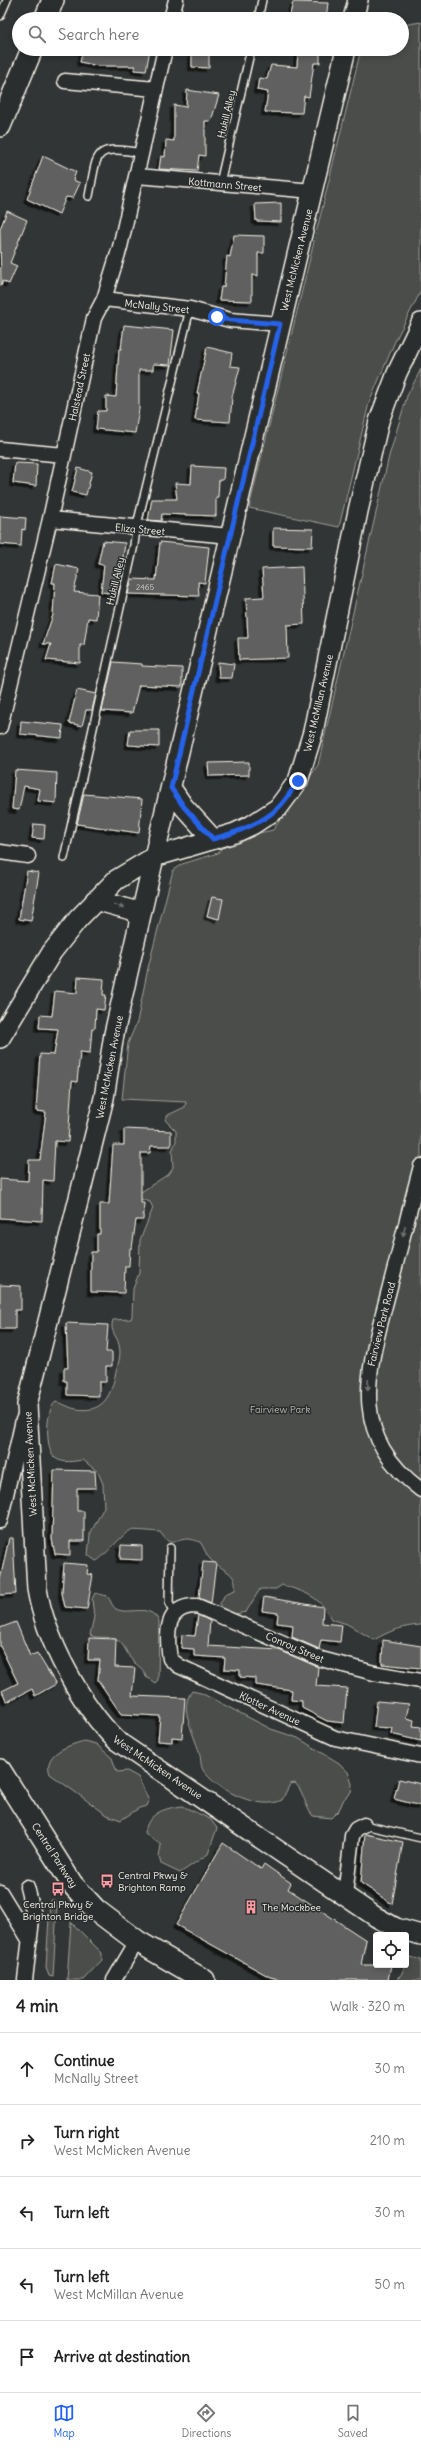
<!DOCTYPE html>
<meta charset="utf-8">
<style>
body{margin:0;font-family:Delius,sans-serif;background:#f6f6f6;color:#222}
.controls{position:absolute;right:12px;bottom:12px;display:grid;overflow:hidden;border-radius:4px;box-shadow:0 2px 6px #0003}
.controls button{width:36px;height:36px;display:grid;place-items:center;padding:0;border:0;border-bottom:1px solid #e0e0e0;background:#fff;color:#222;font:20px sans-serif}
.stop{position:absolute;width:12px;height:12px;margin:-9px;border:3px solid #2563eb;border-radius:50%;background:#fff}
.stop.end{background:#2563eb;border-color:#fff;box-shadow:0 1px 4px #0008}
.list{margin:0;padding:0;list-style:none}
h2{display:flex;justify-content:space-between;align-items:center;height:52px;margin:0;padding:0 16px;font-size:17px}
h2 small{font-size:13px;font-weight:400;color:#767676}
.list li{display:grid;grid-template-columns:26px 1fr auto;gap:12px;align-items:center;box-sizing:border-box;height:72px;padding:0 16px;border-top:1px solid #e0e0e0}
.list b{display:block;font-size:15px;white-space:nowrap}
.list p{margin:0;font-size:13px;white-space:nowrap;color:#767676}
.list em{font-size:13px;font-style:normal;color:#767676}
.icon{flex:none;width:22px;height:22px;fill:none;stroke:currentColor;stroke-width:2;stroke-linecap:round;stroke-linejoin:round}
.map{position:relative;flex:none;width:421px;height:1980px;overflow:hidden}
.search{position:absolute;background:#fff;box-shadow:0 2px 6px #0003;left:12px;right:12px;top:12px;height:44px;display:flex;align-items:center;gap:10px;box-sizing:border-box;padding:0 14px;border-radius:22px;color:#767676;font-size:15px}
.sheet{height:412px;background:#fff}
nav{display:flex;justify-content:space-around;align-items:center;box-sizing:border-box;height:56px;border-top:1px solid #e0e0e0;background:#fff;font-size:11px;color:#767676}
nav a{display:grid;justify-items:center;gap:2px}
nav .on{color:#2563eb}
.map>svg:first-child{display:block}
</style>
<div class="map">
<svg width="421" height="1980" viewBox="0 0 421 1980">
<defs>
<filter id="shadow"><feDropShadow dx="-3.5" dy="3.5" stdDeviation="0" flood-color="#0009"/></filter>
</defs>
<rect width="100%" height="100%" fill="#323535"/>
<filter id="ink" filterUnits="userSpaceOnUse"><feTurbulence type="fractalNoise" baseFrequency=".025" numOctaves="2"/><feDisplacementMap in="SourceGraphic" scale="8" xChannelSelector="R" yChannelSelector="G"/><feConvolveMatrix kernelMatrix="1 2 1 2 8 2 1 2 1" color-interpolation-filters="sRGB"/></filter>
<g filter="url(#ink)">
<path fill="#4b4d4c" stroke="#a09f9a" d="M421 22V291L396 339 369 403 339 527 249 508 361 49H402V25Z
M421 369V1625C403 1626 389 1631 374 1640L347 1624 331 1619C320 1596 305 1592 282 1585L276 1589H260L246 1612 230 1615 221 1610 220 1604 225 1594 235 1590C238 1571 221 1571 210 1559 206 1555 204 1547 200 1542 196 1541 191 1539 187 1539 172 1540 172 1549 160 1532 155 1532 133 1529 129 1531 121 1536 100 1561 96 1561L88 1555 90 1534 104 1507 103 1484 98 1472 83 1460C74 1461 63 1464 55 1458 45 1451 45 1408 56 1402 63 1403 69 1408 76 1409 102 1413 110 1398 115 1376 117 1366 122 1356 119 1345 117 1335 109 1332 113 1320L131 1319 132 1316 133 1289 139 1273 140 1240 153 1208 150 1202 141 1199 138 1194 170 1173 173 1167 172 1151 176 1141V1131L165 1120 168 1115 185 1107 186 1102 122 1099 128 1043 137 1022 148 968 173 870 182 864 218 853C227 836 257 834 273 830L318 765 389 456 407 396Z
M95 1593 107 1596C111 1600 111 1605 116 1609 129 1616 149 1602 159 1621L158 1680 155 1683 146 1677C144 1668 138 1667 132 1660 125 1652 124 1640 111 1638 104 1636 96 1639 90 1635L94 1617 92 1599Z
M192 1691 201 1693 271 1729 298 1738 339 1763 348 1772 352 1784 351 1792 344 1799 339 1810 331 1818 313 1816C304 1806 305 1793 295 1783L290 1784 282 1800C261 1811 220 1791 206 1774 199 1767 202 1760 199 1752 194 1733 178 1709 192 1691Z
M84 1741 96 1744 112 1758 117 1772 127 1771 138 1777 149 1801 147 1806 139 1808 121 1820 107 1815 50 1774C42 1753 70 1745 84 1741Z
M182 1806 210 1819 217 1828 208 1854 180 1873 161 1864 159 1857 161 1845 145 1833C147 1813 165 1808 182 1806Z
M50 1900H54L57 1906 53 1977 49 1976 46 1968Z
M71 1922 102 1953V1960L83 1980H67Z
M411 1957 421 1960V1980H397L402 1973 408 1958Z"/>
<path fill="#5f605f" stroke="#f4f1e8" filter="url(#shadow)" d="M293 2 328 3 326 19H289Z
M83 49H150L146 71 134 70 135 66H98L80 62Z
M192 49H209V68L192 67Z
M298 50H320V63H314L309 97 304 96 302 113 265 112 268 92 257 90 259 78 267 79 271 65 297 67Z
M187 90 219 95 211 121H205V156L199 155 197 171 159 169 161 156 165 157 166 140 174 141V105L186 107Z
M43 156 76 172 73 180 80 183 73 198 66 197 59 214 27 199Z
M281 203V222L256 221 255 204Z
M7 211 27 220 10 263 17 266 9 284 3 281 1 286 0 229Z
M234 235 264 236V253H258V276L252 275V301L219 300 221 287H224L227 256 230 257Z
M124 325 174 330 170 365 153 364V370H139V409L135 433 96 429 98 411H106V396L116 397 119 349H121Z
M207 347 232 353 230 366 240 367 232 397 230 422 195 420 199 393H197Z
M15 463 37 464 36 486 13 483Z
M192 466 224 468 223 480H219L218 497H216V516L162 514 161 521 148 520 152 499H177L175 483 191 484Z
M78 468 92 472 86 495 72 492Z
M0 516 26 518 25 530 22 529 21 546 0 544Z
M273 528 313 529 312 547 273 546Z
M103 541 125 543 118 594 101 592 104 565 98 564Z
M160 542 209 547 205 583 198 582 199 596 128 594 132 579 156 580Z
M56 564 79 569 74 592 98 594 96 619 88 618 84 645H80V663L46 660 51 644H43L53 615 55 583H52Z
M302 567 304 624 287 625 288 658 239 660 238 638H248L246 598 264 597 262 569Z
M113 662 142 664V666L182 668V687L139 685 132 713 102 711Z
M218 662 234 664 232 678H219Z
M77 690 96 694 92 710H86L82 726 69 723Z
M21 721 63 725 62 738 20 734Z
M130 730H159V747L128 745Z
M249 762V775L209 776 208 763Z
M15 770 57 773 56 803 38 801 40 789 24 786 19 810 12 809Z
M84 794 142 799 139 833 77 824Z
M34 824 45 825 44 839 32 838Z
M27 871 39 873 31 921 19 919Z
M212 897 223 899 219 919 207 916Z
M78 977 104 979 103 995H106L104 1010 96 1009 95 1028H92L90 1053 80 1052 77 1082 72 1081 68 1142 55 1141 53 1181 43 1180 42 1221 0 1218V1179L28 1181 29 1160H40L46 1112 36 1111 40 1054 54 1055 58 1029 39 1028 40 1015 52 1016 55 991 77 993Z
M124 1129 171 1131V1146H151L150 1153H141V1203H144L143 1220H136L132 1248H130L129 1266H125L124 1293 91 1292V1252H97V1234H100V1204H109L113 1145H124Z
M0 1285 21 1286V1310H15V1329H0Z
M66 1323 108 1325 106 1352H112V1366H106V1382H99V1396L67 1395V1381H64V1368H68Z
M54 1470 95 1471 96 1488H77V1511H84V1541H70V1555L55 1554 52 1539Z
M9 1538H13L16 1594 0 1595V1580Z
M121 1545 142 1546V1560L120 1559Z
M203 1562 216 1563 211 1603 199 1598Z
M64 1563 88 1565 87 1574 93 1575 87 1609 65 1607 62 1593Z
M264 1597 323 1607 322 1623 342 1625 340 1642 321 1640 319 1649 292 1637 293 1625 277 1623 278 1613 262 1611Z
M198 1615 210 1621 208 1646 279 1650 318 1667 316 1686 347 1688 344 1723 327 1721 302 1708V1701L291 1700 292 1690 256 1685V1678L240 1677V1670L224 1669 225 1658 194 1656V1649L181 1648 182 1635 195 1636Z
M16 1622 30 1656 37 1653 56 1684 35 1696 32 1689 7 1702 2 1691 18 1683 0 1646V1628Z
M89 1638 116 1639 115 1667 135 1668 132 1696 185 1698 182 1738 172 1737V1742L158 1741 160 1716 121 1714 98 1680 100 1660H88Z
M383 1640 421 1646V1668L382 1664Z
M377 1701 409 1704 406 1718 414 1720 413 1726 421 1727V1741L391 1734 392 1728 374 1727Z
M399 1779 421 1784V1806L394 1799Z
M365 1834 403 1842 392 1904 361 1883Z
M223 1843 261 1869 264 1864 291 1883 288 1889 366 1940 361 1965H391L388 1980H283L270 1977 176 1925Z"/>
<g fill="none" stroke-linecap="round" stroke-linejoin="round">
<g stroke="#f4f1e8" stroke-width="10">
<path id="lane" d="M0 16 7 0
M258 19 262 0
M220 183 251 49
M89 196C98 151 92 145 142 153
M64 858 134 545 136 529 190 309
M170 1548 169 1603 174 1613
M364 1825 421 1838"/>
</g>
<g stroke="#f4f1e8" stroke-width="17">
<path id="street" d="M171 19 176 0
M65 81 156 89
M137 176 313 191
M104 299 190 309 230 320 280 324
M0 449 64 455
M50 519 230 536
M0 727 50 519 94 318 104 299 120 247 165 49
M0 852 28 856
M421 1166C410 1207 400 1249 389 1290 369 1368 345 1433 421 1490
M0 1521 23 1420
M421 1681 374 1673 321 1659 197 1606C165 1605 166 1634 170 1659L179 1666 335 1738 421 1756
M0 1892 30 1941
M345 1895 352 1836 356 1829 364 1825
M25 1980 33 1911 27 1887
M114 1980 137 1941"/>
</g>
<g stroke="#f4f1e8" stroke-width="22">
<path id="secondary" d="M353 19 358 0
M346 49 154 857 114 1034 104 1098 27 1405 37 1589C45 1638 81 1706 117 1741L376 1917 396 1928 421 1935
M171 788 184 807 213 839
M95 900 131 910 140 917
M0 1038 52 952 78 919 116 880 154 857 235 833 252 825 278 808 298 781 313 732 358 511 379 421 397 373 421 323"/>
</g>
<g stroke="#f4f1e8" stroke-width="24">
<path id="primary" d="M45 19 53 0
M0 126 32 49
M0 1770 72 1884 96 1910 137 1941 204 1980"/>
</g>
<use href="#lane" stroke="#2a2d2e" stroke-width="7"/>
<use href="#street" stroke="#2a2d2e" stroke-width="14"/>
<use href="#secondary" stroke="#2a2d2e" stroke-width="19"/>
<use href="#primary" stroke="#2a2d2e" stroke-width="21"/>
</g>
<defs><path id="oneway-solid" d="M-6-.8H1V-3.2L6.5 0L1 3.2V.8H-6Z"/></defs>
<g fill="#71726f">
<use href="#oneway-solid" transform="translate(119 906) rotate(17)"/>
<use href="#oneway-solid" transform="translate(404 1231) rotate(105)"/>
<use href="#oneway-solid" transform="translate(368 1385) rotate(92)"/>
</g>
</g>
<g fill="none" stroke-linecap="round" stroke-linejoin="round" filter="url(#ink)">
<path stroke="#2563eb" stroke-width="5" d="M217 317 230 320 280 324 171 788 184 807 213 839C236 833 259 825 277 809 285 802 292 790 298 781"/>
</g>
<defs>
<g id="bus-bare" transform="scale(1.08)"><path d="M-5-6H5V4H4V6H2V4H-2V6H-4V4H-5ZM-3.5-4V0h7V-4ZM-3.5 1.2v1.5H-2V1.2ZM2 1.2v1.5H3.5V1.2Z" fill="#ff9aa2" stroke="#2a2d2e" stroke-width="2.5" paint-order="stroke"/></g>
<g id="building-bare" transform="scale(1.08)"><path d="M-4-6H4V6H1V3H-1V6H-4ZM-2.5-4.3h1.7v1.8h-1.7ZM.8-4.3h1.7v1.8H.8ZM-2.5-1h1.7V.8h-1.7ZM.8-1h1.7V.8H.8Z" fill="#ff9aa2" stroke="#2a2d2e" stroke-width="2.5" paint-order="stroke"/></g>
</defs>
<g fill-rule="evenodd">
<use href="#bus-bare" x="107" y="1881"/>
<use href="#bus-bare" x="58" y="1889"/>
<use href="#building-bare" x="251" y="1907"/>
</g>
<g text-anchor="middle" stroke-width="3" stroke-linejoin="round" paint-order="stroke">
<g font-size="8" fill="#cfcdc6">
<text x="145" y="590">2465</text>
</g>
<g font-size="10" fill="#f4f1e8" stroke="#2a2d2e">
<text transform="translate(226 114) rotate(-77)" y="4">Hukill Alley</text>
<text transform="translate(225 184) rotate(5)" y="4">Kottmann Street</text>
<text transform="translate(296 260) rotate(-76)" y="4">West McMicken Avenue</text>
<text transform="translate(157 306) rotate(6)" y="4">McNally Street</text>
<text transform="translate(79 387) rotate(-78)" y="4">Halstead Street</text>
<text transform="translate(140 529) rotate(5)" y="4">Eliza Street</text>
<text transform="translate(115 581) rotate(-77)" y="4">Hukill Alley</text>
<text transform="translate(318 703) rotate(-77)" y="4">West McMillan Avenue</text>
<text transform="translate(109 1067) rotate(-79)" y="4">West McMicken Avenue</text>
<text transform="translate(381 1324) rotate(-76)" y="4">Fairview Park Road</text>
<text transform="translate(30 1464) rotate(-93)" y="4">West McMicken Avenue</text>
<text transform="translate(295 1647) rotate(23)" y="4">Conroy Street</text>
<text transform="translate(270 1708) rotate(25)" y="4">Klotter Avenue</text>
<text transform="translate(158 1767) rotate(34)" y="4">West McMicken Avenue</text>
<text transform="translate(55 1855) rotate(57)" y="4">Central Parkway</text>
</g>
<g font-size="10" fill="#b9b8b1" stroke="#2a2d2e">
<text x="280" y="1413">Fairview Park</text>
</g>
<g font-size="10" fill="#f4f1e8" stroke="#2a2d2e" text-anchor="start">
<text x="118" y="1879">Central Pkwy &amp;<tspan x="118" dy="12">Brighton Ramp</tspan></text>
<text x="58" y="1908" text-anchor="middle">Central Pkwy &amp;<tspan x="58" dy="12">Brighton Bridge</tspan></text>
<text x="262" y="1911">The Mockbee</text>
</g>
</g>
</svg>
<div class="controls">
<button><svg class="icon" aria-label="locate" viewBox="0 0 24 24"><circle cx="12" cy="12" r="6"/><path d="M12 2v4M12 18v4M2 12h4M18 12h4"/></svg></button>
</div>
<div class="stop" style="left:217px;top:317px"></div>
<div class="stop end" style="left:298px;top:781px"></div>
<div class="search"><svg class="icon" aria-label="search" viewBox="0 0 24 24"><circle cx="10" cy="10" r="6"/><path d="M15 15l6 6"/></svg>Search here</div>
</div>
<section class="sheet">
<h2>4 min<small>Walk · 320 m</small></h2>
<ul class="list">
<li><svg class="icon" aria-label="ahead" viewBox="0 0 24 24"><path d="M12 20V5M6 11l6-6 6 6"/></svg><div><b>Continue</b><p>McNally Street</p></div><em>30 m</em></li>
<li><svg class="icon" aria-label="right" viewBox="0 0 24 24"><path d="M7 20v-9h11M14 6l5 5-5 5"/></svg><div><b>Turn right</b><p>West McMicken Avenue</p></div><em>210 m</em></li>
<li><svg class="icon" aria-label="left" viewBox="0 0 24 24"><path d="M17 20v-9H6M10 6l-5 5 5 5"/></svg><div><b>Turn left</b></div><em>30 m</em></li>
<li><svg class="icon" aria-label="left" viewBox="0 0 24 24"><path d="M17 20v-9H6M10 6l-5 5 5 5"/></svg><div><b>Turn left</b><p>West McMillan Avenue</p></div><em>50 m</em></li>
<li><svg class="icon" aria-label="arrive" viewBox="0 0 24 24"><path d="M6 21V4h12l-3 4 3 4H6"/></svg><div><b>Arrive at destination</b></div></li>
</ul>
</section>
<nav>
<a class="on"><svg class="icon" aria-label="map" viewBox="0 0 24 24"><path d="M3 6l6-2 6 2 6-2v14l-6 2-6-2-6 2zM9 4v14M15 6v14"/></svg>Map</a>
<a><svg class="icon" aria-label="directions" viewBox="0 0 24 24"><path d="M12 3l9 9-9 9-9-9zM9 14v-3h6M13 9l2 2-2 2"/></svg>Directions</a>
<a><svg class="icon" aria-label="saved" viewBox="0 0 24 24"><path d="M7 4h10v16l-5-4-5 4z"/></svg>Saved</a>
</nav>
